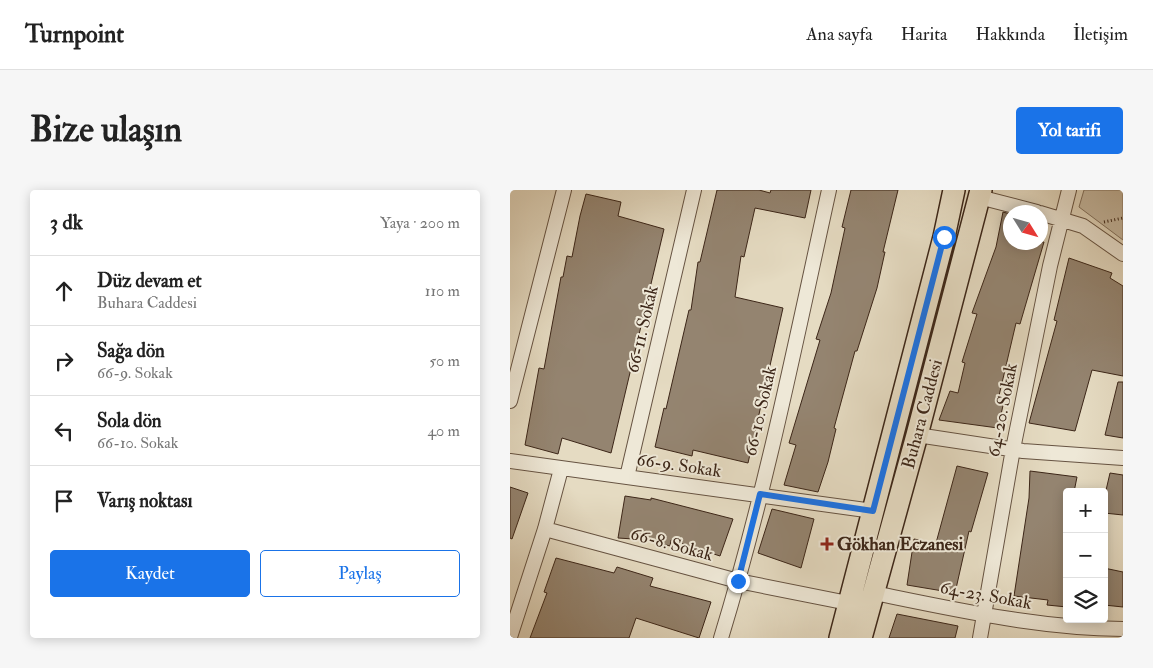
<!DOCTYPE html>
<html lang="tr">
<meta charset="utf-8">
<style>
body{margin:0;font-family:"IM FELL Double Pica",serif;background:#f6f6f6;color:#222}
.controls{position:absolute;right:15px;bottom:15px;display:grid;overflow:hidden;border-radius:5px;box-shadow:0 2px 12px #0003}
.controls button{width:45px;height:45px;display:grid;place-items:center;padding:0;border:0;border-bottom:1px solid #e0e0e0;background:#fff;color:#222;font:25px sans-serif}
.compass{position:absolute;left:493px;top:15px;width:45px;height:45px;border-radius:50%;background:#fff;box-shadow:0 2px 12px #0003;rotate:127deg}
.stop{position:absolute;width:15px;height:15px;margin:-11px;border:4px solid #1a73e8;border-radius:50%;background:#fff}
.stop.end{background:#1a73e8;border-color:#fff;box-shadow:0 1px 5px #0008}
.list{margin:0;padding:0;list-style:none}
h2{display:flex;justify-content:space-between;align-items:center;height:65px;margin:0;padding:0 20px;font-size:21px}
h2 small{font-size:16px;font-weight:400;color:#767676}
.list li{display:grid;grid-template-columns:32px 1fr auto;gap:15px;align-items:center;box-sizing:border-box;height:70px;padding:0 20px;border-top:1px solid #e0e0e0}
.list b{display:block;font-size:19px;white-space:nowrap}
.list p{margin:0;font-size:16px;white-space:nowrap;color:#767676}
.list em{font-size:16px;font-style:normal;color:#767676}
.actions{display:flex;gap:10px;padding:15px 20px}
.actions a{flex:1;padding:11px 0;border:1px solid #1a73e8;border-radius:5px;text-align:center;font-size:18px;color:#1a73e8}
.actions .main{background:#1a73e8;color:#fff}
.icon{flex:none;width:28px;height:28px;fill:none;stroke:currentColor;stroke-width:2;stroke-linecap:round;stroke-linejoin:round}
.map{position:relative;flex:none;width:613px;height:448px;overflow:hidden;border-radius:5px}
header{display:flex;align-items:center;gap:30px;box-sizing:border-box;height:70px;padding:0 25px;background:#fff;border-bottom:1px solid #e0e0e0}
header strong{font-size:24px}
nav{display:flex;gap:28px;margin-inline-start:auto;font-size:18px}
.intro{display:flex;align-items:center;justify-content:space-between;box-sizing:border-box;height:120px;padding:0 30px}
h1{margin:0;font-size:35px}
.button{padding:12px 22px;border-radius:5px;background:#1a73e8;color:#fff;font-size:18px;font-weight:700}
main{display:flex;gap:30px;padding:0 30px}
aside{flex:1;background:#fff;border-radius:5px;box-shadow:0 2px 12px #0003}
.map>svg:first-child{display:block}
</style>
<header>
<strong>Turnpoint</strong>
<nav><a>Ana sayfa</a><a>Harita</a><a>Hakkında</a><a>İletişim</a></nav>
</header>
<div class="intro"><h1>Bize ulaşın</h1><a class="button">Yol tarifi</a></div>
<main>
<aside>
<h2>3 dk<small>Yaya · 200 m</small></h2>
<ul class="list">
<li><svg class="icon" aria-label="ahead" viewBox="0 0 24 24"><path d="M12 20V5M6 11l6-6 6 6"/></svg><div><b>Düz devam et</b><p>Buhara Caddesi</p></div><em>110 m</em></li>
<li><svg class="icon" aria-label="right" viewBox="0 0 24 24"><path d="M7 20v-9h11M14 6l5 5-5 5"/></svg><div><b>Sağa dön</b><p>66-9. Sokak</p></div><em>50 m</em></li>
<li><svg class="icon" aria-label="left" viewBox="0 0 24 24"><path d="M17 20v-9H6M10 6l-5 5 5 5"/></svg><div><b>Sola dön</b><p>66-10. Sokak</p></div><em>40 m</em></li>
<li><svg class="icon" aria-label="arrive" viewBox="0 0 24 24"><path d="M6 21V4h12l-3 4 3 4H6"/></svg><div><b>Varış noktası</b></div></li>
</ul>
<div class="actions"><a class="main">Kaydet</a><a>Paylaş</a></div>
</aside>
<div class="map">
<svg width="613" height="448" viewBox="0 0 613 448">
<rect width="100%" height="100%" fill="#e5dbc2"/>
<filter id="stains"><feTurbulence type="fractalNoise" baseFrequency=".004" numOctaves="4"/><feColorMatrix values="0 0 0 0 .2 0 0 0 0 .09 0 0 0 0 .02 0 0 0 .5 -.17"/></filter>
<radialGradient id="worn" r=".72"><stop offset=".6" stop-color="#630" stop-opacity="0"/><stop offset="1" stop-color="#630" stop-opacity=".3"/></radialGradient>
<path fill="#c8bca5" stroke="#82715e" d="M574 0H613V50L569 17Z"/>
<path fill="#948470" stroke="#3c2618" d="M207 0H249L260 3 261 0H301L295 28 245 18 234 67 231 66 225 107 273 118 238 273 183 260 182 266 145 257 154 218 156 219 179 120H181L188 72H190Z
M341 0H388L373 62H375L367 98 347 161H345L324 238 326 239 318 272 308 302 274 295 286 255 279 253 310 150 306 149 321 103 335 38 332 37Z
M76 4 111 12 108 26 154 39 101 263 52 248 48 264 15 255 29 178 34 179 51 87H53L57 66 62 67 70 26Z
M493 22 500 24V52H534L510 134 506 133 488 210 494 211 488 238 429 230 440 201 448 203 455 173 452 172 467 124 462 123 486 57Z
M559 68 602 83 600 88 613 96V186L582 180 565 241 519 233 547 131 544 130Z
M608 192H613V248L595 245Z
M447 276 478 283 461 342 459 341 445 403 397 395 404 349 426 353Z
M520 281 567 287 564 302H557V417L537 415 538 410 504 406 519 308Z
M600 283 613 285V325L594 323V309Z
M0 297 18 303 2 349 0 348Z
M115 306 141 310V308L223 329 210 366 161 350 160 356 139 350 108 348Z
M262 319 304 329 291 378 248 363Z
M46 368 104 383 107 377 143 388 140 396 201 412 189 448 126 428 119 448H20L37 403 34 402Z
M594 378 613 382V417L594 415Z
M387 424 448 436 445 448H379Z"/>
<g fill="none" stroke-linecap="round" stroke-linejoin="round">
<g stroke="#665342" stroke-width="16">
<path id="street" d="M469 7 527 22
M530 23 573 36 613 64
M0 211 54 0
M407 245 513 261 613 268
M0 271 363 321
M117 287 184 0
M35 339 228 391 338 413
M364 403C447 420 528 438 613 439
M0 447 35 339 51 279
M211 448C256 301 286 150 319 0
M470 448 503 259 540 76 559 0"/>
</g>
<g stroke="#3c2618" stroke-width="24">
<path id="primary" d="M330 448 434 47 444 0
M351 448 407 245 471 0"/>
</g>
<path stroke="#3c2618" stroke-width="3" stroke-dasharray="1 2.5" stroke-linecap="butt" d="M594 32 613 28"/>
<use href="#street" stroke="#eee8d7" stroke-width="14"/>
<use href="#primary" stroke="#e5dbc2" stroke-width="21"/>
</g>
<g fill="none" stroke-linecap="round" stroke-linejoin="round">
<path stroke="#1a73e8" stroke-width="6" d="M228 391 250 304 363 321 434 47"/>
</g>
<path fill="#8f2418" stroke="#eee8d7" stroke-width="2" d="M314.5 346.5h5v5h5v5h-5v5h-5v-5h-5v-5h5z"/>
<g text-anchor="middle" stroke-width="4" stroke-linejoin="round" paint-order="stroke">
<g font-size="18" fill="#3c2618" stroke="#eee8d7">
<text transform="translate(132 139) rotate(-77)" y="6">66-11. Sokak</text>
<text transform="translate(492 220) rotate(-79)" y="6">64-20. Sokak</text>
<text transform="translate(250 221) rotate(-77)" y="6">66-10. Sokak</text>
<text transform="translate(412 224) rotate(-75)" y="6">Buhara Caddesi</text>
<text transform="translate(169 275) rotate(8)" y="6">66-9. Sokak</text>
<text transform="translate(162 354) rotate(15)" y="6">66-8. Sokak</text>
<text transform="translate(476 405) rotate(10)" y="6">64-23. Sokak</text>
</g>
<g font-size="18" font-weight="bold" fill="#3c2618" stroke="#eee8d7" text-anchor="start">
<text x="327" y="360">Gökhan Eczanesi</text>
</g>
</g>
<rect width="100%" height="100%" filter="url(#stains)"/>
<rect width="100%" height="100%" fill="url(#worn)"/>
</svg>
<div class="controls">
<button>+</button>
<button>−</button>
<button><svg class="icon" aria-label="layers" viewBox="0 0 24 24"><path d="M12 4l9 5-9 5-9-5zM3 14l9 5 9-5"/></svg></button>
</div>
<svg class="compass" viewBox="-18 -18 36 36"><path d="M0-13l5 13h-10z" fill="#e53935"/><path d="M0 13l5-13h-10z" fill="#767676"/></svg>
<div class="stop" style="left:434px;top:47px"></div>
<div class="stop end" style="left:228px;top:391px"></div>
</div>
</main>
